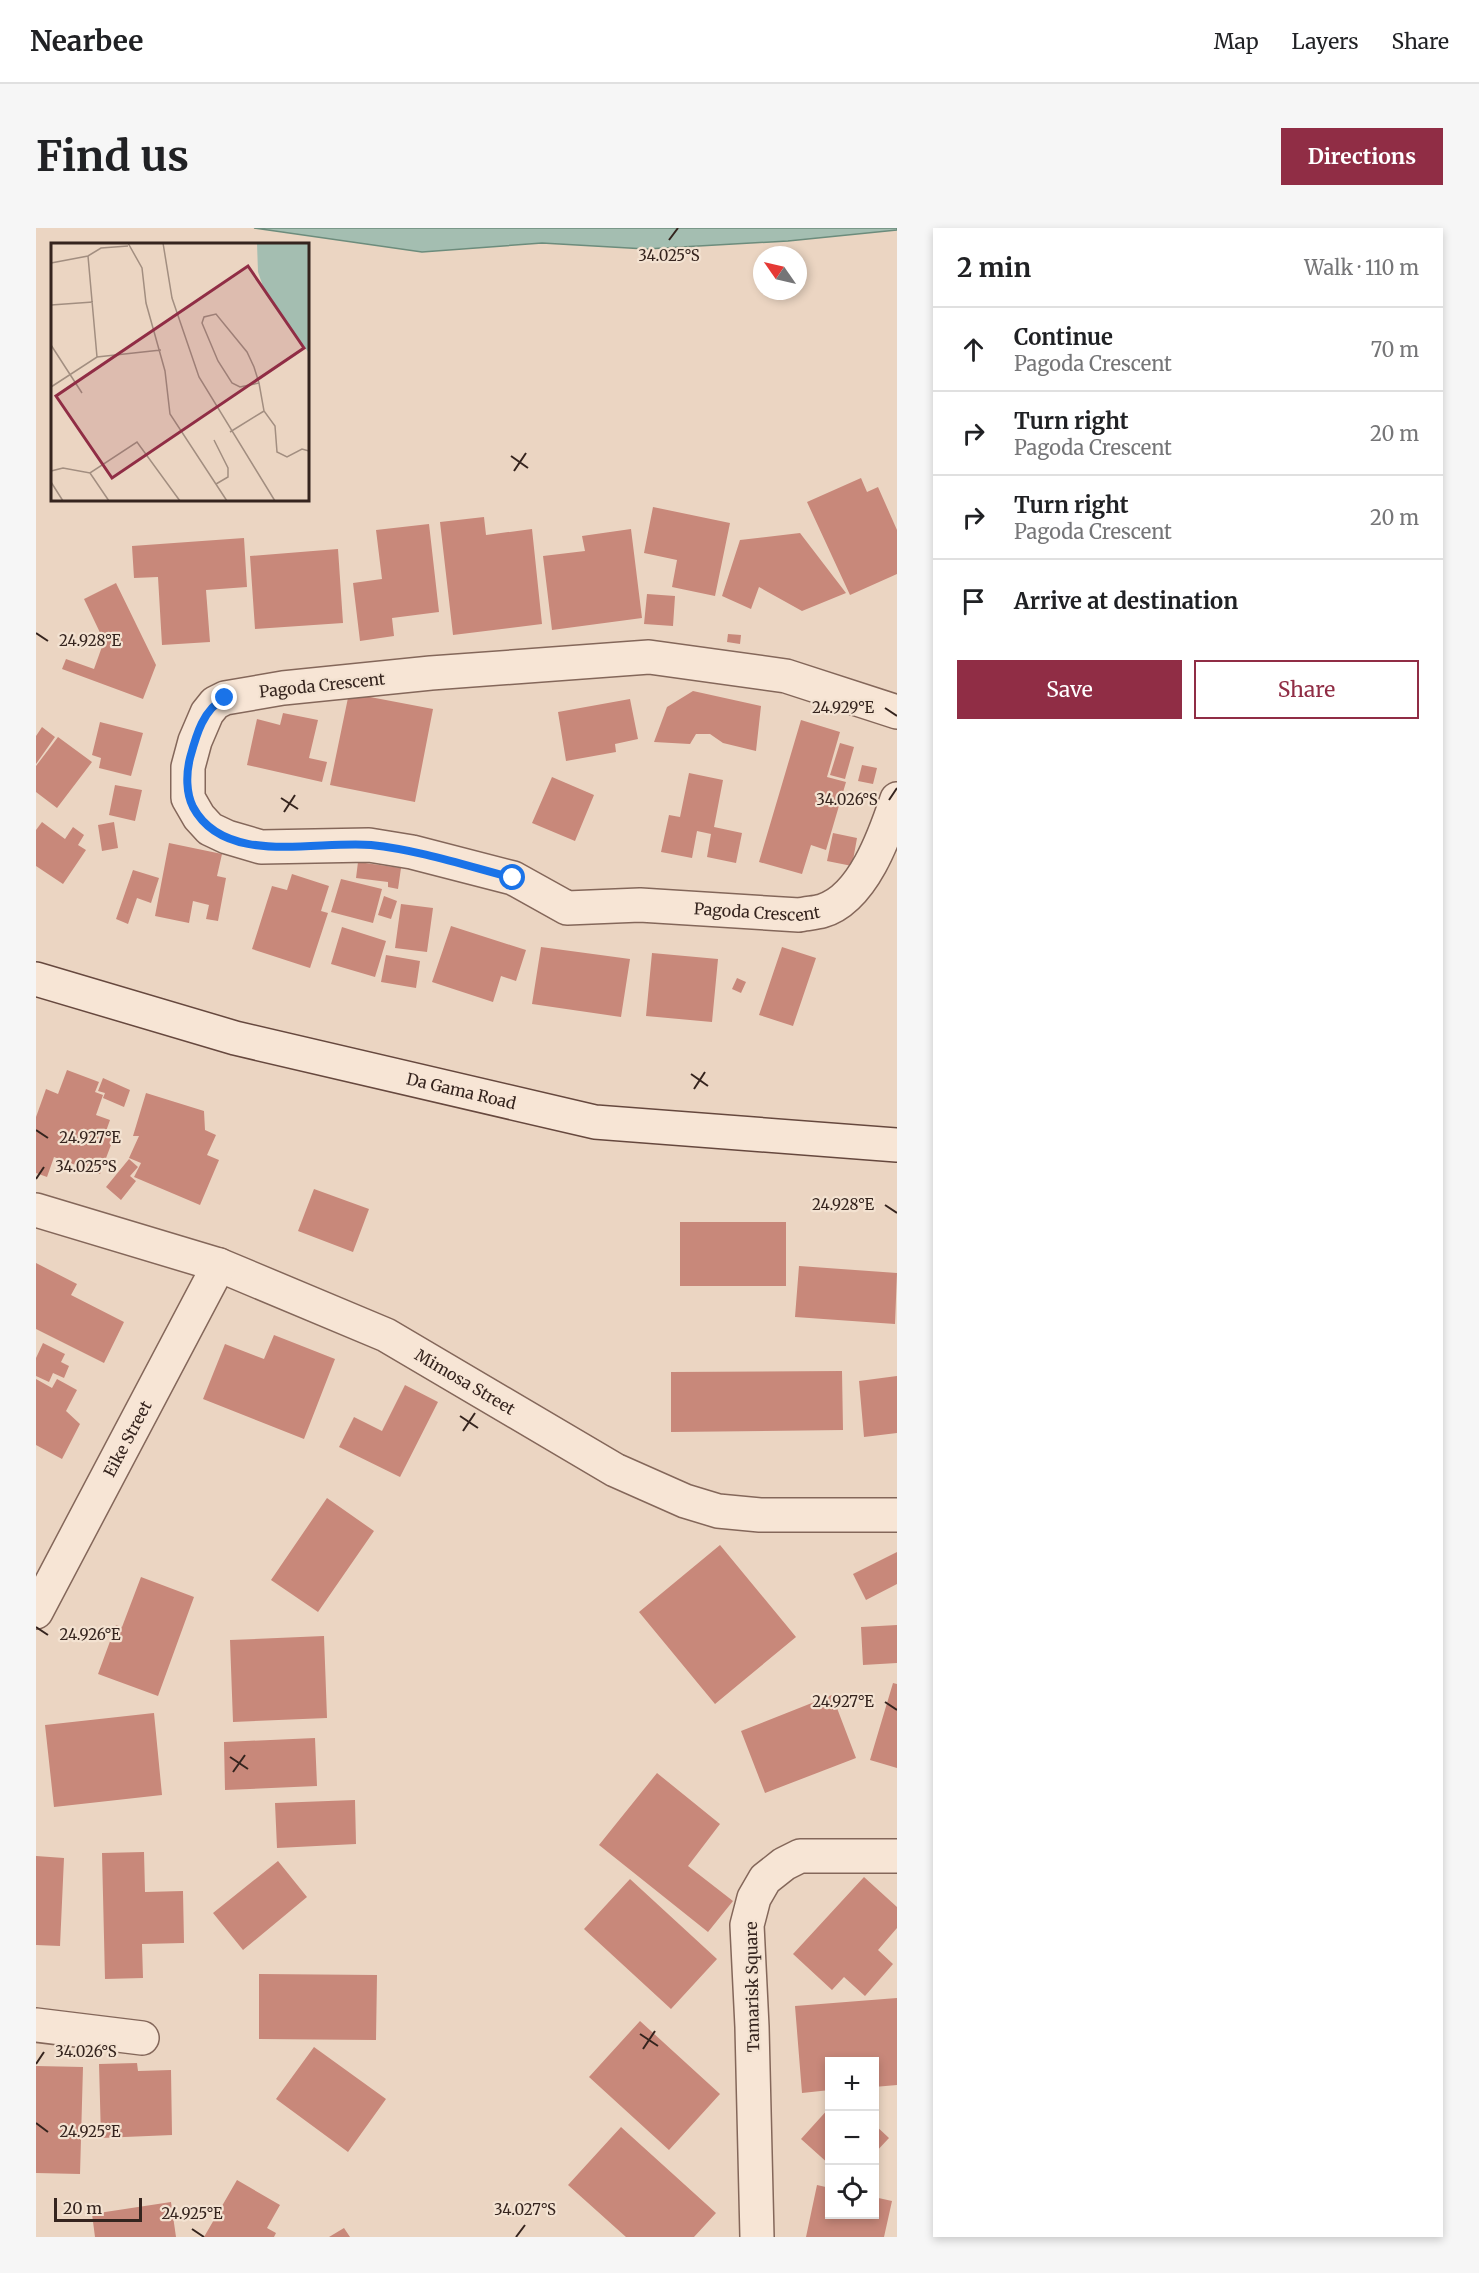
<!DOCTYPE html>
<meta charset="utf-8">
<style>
body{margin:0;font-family:Merriweather,serif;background:#f6f6f6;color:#202124}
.controls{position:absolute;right:18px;bottom:18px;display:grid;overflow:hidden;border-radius:0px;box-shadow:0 3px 9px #0003}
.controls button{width:54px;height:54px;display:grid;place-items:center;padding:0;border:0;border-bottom:2px solid #e0e0e0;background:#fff;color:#202124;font:30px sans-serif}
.compass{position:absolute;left:717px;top:18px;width:54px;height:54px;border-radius:50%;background:#fff;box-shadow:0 3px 9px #0003;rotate:304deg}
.scale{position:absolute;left:18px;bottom:15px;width:88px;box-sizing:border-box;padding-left:6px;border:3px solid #35241e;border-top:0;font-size:16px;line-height:21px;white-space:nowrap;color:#35241e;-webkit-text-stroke:4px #f3e2d1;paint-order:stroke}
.stop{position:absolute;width:18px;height:18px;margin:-14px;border:4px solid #1a73e8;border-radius:50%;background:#fff}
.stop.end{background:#1a73e8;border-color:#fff;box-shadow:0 2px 6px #0008}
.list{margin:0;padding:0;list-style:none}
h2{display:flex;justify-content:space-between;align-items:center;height:78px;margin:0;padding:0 24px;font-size:26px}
h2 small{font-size:20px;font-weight:400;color:#757577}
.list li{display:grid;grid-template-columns:39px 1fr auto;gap:18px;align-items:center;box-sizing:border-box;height:84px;padding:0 24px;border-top:2px solid #e0e0e0}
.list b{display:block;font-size:22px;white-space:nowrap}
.list p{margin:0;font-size:20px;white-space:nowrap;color:#757577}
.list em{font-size:20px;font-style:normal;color:#757577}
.actions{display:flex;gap:12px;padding:18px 24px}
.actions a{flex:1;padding:14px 0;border:2px solid #902d45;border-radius:0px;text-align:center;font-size:21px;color:#902d45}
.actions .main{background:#902d45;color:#fff}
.icon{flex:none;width:33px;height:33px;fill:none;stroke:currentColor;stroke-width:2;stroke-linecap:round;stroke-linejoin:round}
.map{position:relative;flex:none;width:861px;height:2009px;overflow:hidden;border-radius:0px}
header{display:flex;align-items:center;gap:36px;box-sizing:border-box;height:84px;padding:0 30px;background:#fff;border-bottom:2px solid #e0e0e0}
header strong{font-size:28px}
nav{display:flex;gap:33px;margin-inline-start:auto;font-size:21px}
.intro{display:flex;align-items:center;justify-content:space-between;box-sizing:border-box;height:144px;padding:0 36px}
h1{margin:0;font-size:42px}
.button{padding:15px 27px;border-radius:0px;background:#902d45;color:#fff;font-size:21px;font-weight:700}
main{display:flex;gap:36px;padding:0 36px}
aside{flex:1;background:#fff;border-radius:0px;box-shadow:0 3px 9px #0003}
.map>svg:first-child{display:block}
</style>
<header>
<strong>Nearbee</strong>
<nav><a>Map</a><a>Layers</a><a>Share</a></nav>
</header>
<div class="intro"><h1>Find us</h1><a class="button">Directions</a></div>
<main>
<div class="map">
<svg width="861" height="2009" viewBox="0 0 861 2009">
<rect width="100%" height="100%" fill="#ebd5c2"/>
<path fill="#a4beb1" stroke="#6c8c7c" stroke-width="1.5" d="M218 0H861V2L752 13 610 21 506 15 386 24Z"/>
<path fill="#c8887a" d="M825 250 831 264 842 259 861 302V346L814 367 771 274Z
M617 279 694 295 679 368 636 359 641 332 608 325Z
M448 289 450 307 496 301 506 396 417 407 404 294Z
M393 296 403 384 356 390 358 408 324 413 317 355 346 351 340 302Z
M595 301 606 390 516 402 507 328 549 323 546 308Z
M764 305 810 365 766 383 723 359 715 381 686 368 704 312Z
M208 310 211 359 170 362 174 414 126 417 122 349 98 350 96 318Z
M302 321 307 395 219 401 214 328Z
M80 355 120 437 107 471 26 441 30 431 58 441 68 413 48 371Z
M611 366 639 368 637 398 608 396Z
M692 406 705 407 704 416 691 414Z
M657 463 725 478 720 523 687 515 674 506H660L654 516 618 514 631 479Z
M313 465 397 481 379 574 294 557Z
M594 471 602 511 579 516 580 524 530 533 522 484Z
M247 485 282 492 273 530 291 534 286 554 211 537 221 491 244 497Z
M765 492 804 504 791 549 810 554 790 622 775 617 766 646 723 634Z
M64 494 107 505 95 548 63 540 65 530 56 527Z
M6 499 19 509 0 536V508Z
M22 509 56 534 21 580 0 564V538Z
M804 515 818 519 809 551 794 547Z
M826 537 841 540 837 556 822 553Z
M653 545 687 552 678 599 706 605 700 635 671 629 675 606 661 603 656 630 625 624 633 587 644 589Z
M516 549 558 567 539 613 496 595Z
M79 557 106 562 99 593 73 587Z
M6 594 29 611 37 599 48 607 42 617 50 622 27 656 0 638V602Z
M78 594 82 620 66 623 62 597Z
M797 605 821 610 816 638 791 633Z
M133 615 186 626 181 648 190 650 182 693 170 691 173 677 157 673 153 695 119 688Z
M322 634 365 640 362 661 352 659V654L320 650Z
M97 642 123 650 115 675 101 670 92 696 80 691Z
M256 646 293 658 285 683 292 685 274 740 216 721 236 658 251 662Z
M305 651 346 661 337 695 295 684Z
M348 668 361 673 355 691 342 687Z
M365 676 397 680 391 724 359 720Z
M415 698 490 722 480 753 465 748 457 774 396 754Z
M306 699 350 713 339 749 295 736Z
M505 719 594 731 585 789 496 776Z
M746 719 780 730 757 798 723 787Z
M616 725 682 731 676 794 610 788Z
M350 727 384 733 380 760 345 754Z
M701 750 710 754 705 765 696 761Z
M31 842 63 854 59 864 67 867 60 887 74 892 69 906 78 909 64 946 18 929 11 949 0 945V889L10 861 22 866Z
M67 850 94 862 88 879 67 870 69 865 62 863Z
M110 865 168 883 169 902 180 907 171 927 183 932 164 977 98 949 105 935 93 930 103 908H97Z
M93 931 102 939 94 948 100 953 85 972 70 959Z
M278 961 333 981 317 1024 262 1003Z
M644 994H750V1058H644Z
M0 1035 41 1056 35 1067 88 1094 68 1135 0 1101Z
M763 1038 861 1045 859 1096 759 1089Z
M238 1107 299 1131 268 1211 167 1171 189 1116 228 1131Z
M7 1115 29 1126 25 1134 33 1138 28 1150 17 1145 13 1154 0 1148V1130Z
M806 1143 807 1202 635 1204V1144Z
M861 1148V1205L828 1209 823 1153Z
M0 1151 16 1160 21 1151 41 1162 30 1183 44 1196 26 1231 0 1217Z
M369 1157 402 1174 364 1249 303 1219 318 1189 346 1203Z
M291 1270 338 1303 282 1384 235 1352Z
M684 1317 760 1409 679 1476 603 1384Z
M861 1324V1356L830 1372 817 1346Z
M105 1349 158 1369 122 1468 62 1446 80 1397 86 1399Z
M861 1397V1435L827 1437 825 1399Z
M288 1408 291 1490 197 1494 194 1412Z
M857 1455 861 1456V1540L834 1532Z
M796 1467 820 1530 729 1565 705 1503Z
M118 1485 126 1567 18 1579 9 1497Z
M279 1510 281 1558 189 1562 188 1514Z
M621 1545 684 1596 652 1638 697 1673 672 1704 563 1617Z
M319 1572 320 1616 241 1620 239 1575Z
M108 1624 109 1664 147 1663 148 1715 106 1716 107 1750 69 1751 66 1625Z
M0 1628 28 1630 24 1718 0 1717Z
M242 1633 271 1669 207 1722 177 1685Z
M828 1649 861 1679V1700L842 1722 857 1736 829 1768 808 1749 796 1762 757 1726Z
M594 1651 681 1731 635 1781 548 1701Z
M223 1746 341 1747 340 1812 223 1811Z
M861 1770V1857L838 1859V1834H794V1862L766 1865 759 1778Z
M604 1793 684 1866 633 1922 553 1849Z
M278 1819 350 1871 312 1924 240 1871Z
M101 1835 102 1843 135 1842 136 1907 65 1910 63 1836Z
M0 1838 47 1839 44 1946 0 1945Z
M794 1879V1937L765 1911Z
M838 1896 853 1910 838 1926Z
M585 1899 680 1985 658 2009H590L532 1957Z
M201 1952 244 1977 231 2000 240 2005 238 2009H168Z
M781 1957 794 1960V1986H838V1969L856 1973 848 2009H770Z
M135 1974 140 2009H59L56 1986Z
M308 2000 314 2009H293Z"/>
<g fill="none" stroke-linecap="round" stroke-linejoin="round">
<g stroke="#84675a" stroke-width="36">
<g id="street">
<path id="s1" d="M861 484 750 448 613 429 395 445 247 460 189 470 179 475 171 485 159 513 152 539V570L163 589 174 601 191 609 225 619 333 617 376 624 477 650 531 680 604 677 763 687C771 685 779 685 786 683 827 671 849 607 861 571"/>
<path id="s2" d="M0 982 183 1037 350 1107 579 1242 649 1273 682 1283 724 1287H861"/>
<path id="s3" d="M0 1384 183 1037"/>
<path d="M0 1797 106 1810"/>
<path d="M721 2009 716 1799 711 1697 718 1670 729 1651 748 1636 764 1628H861"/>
</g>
</g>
<g stroke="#66483e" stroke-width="36">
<g id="secondary">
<path id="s4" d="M0 751 199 810 559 894 861 917"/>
</g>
</g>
<use href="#street" stroke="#f7e5d5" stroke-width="33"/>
<use href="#secondary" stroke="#f7e5d5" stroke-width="33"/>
</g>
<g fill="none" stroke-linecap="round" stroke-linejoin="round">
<path stroke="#1a73e8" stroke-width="8" d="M189 470C167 481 160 508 154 530 150 546 150 565 157 579 189 639 281 612 335 617 383 622 431 638 477 650"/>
</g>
<path fill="none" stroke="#35241e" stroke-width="2" d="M633 12 642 0M475 228 492 240M478 243 490 225M0 405 12 413M849 480 861 488M245 570 262 581M853 572 861 560M248 584 259 567M655 846 672 858M658 861 669 844M0 902 12 910M0 951 8 939M849 977 861 985M424 1188 442 1200M427 1203 439 1185M0 1399 12 1407M849 1474 861 1482M194 1529 212 1541M197 1544 209 1527M604 1806 622 1818M607 1821 619 1803M0 1836 8 1824M0 1895 12 1904M156 2001 168 2009M480 2009 489 1997"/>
<g text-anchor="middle" stroke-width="4.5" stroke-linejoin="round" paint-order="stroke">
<g font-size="16" fill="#35241e" stroke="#f3e2d1">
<text transform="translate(286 457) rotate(-6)" y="6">Pagoda Crescent</text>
<text dy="6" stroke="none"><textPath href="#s1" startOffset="1394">Pagoda Crescent</textPath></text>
<text dy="6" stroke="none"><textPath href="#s4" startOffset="440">Da Gama Road</textPath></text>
<text dy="6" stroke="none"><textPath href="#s2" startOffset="464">Mimosa Street</textPath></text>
<text dy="6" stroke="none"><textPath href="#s3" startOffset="196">Eike Street</textPath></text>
<text transform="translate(716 1759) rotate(-91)" y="6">Tamarisk Square</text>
</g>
</g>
<g transform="translate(15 15)">
<rect width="258" height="258" fill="#ebd5c2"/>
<path d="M206 0H258V110L215 52 207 29Z" fill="#a4beb1"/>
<path fill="none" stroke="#a28e80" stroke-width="1.5" d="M77 0 91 25 95 60 114 128 119 171 176 258M112 0 121 55 148 134 224 258M37 13 46 114M0 20 37 13 50 5 77 3M0 62 42 59M0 102 31 150M208 140 189 144 181 140 167 118 151 80 153 74 165 71 196 109 203 124 208 140 213 168 224 183 226 209 236 214 251 206 258 208M0 144 46 114 110 107M179 189 213 168M163 197 177 225V234L165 241M0 228 12 225 39 230 86 199 129 258M39 230 58 258M0 239 12 258"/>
<path fill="#902d45" fill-opacity="0.15" stroke="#902d45" stroke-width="3" d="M197 23 253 105 61 235 5 153Z"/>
<rect width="258" height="258" fill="none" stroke="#35241e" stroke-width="3"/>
</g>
<g font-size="15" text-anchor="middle" fill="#35241e" stroke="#f3e2d1" stroke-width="4.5" stroke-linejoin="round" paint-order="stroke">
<text x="633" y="33">34.025°S</text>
<text x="54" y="418">24.928°E</text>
<text x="807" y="485">24.929°E</text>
<text x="811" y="577">34.026°S</text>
<text x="54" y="915">24.927°E</text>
<text x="50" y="944">34.025°S</text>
<text x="807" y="982">24.928°E</text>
<text x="54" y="1412">24.926°E</text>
<text x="807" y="1479">24.927°E</text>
<text x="50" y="1829">34.026°S</text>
<text x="54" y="1909">24.925°E</text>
<text x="489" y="1987">34.027°S</text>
<text x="156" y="1991">24.925°E</text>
</g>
</svg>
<div class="controls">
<button>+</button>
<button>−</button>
<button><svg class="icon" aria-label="locate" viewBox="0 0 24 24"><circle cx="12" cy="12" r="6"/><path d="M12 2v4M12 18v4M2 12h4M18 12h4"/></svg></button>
</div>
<svg class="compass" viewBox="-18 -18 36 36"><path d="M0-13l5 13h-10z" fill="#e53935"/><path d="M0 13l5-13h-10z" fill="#757577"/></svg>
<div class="scale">20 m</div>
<div class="stop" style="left:477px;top:650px"></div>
<div class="stop end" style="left:189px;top:470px"></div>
</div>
<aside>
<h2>2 min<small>Walk · 110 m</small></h2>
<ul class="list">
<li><svg class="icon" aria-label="ahead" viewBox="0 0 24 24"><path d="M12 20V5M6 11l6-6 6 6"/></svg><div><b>Continue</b><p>Pagoda Crescent</p></div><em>70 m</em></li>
<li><svg class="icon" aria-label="right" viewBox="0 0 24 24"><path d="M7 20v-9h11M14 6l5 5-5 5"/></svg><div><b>Turn right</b><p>Pagoda Crescent</p></div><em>20 m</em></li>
<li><svg class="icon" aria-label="right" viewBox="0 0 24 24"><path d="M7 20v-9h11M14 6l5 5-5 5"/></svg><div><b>Turn right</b><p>Pagoda Crescent</p></div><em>20 m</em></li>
<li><svg class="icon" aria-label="arrive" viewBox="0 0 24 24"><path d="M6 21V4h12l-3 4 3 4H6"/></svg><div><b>Arrive at destination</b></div></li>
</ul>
<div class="actions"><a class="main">Save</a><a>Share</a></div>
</aside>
</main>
